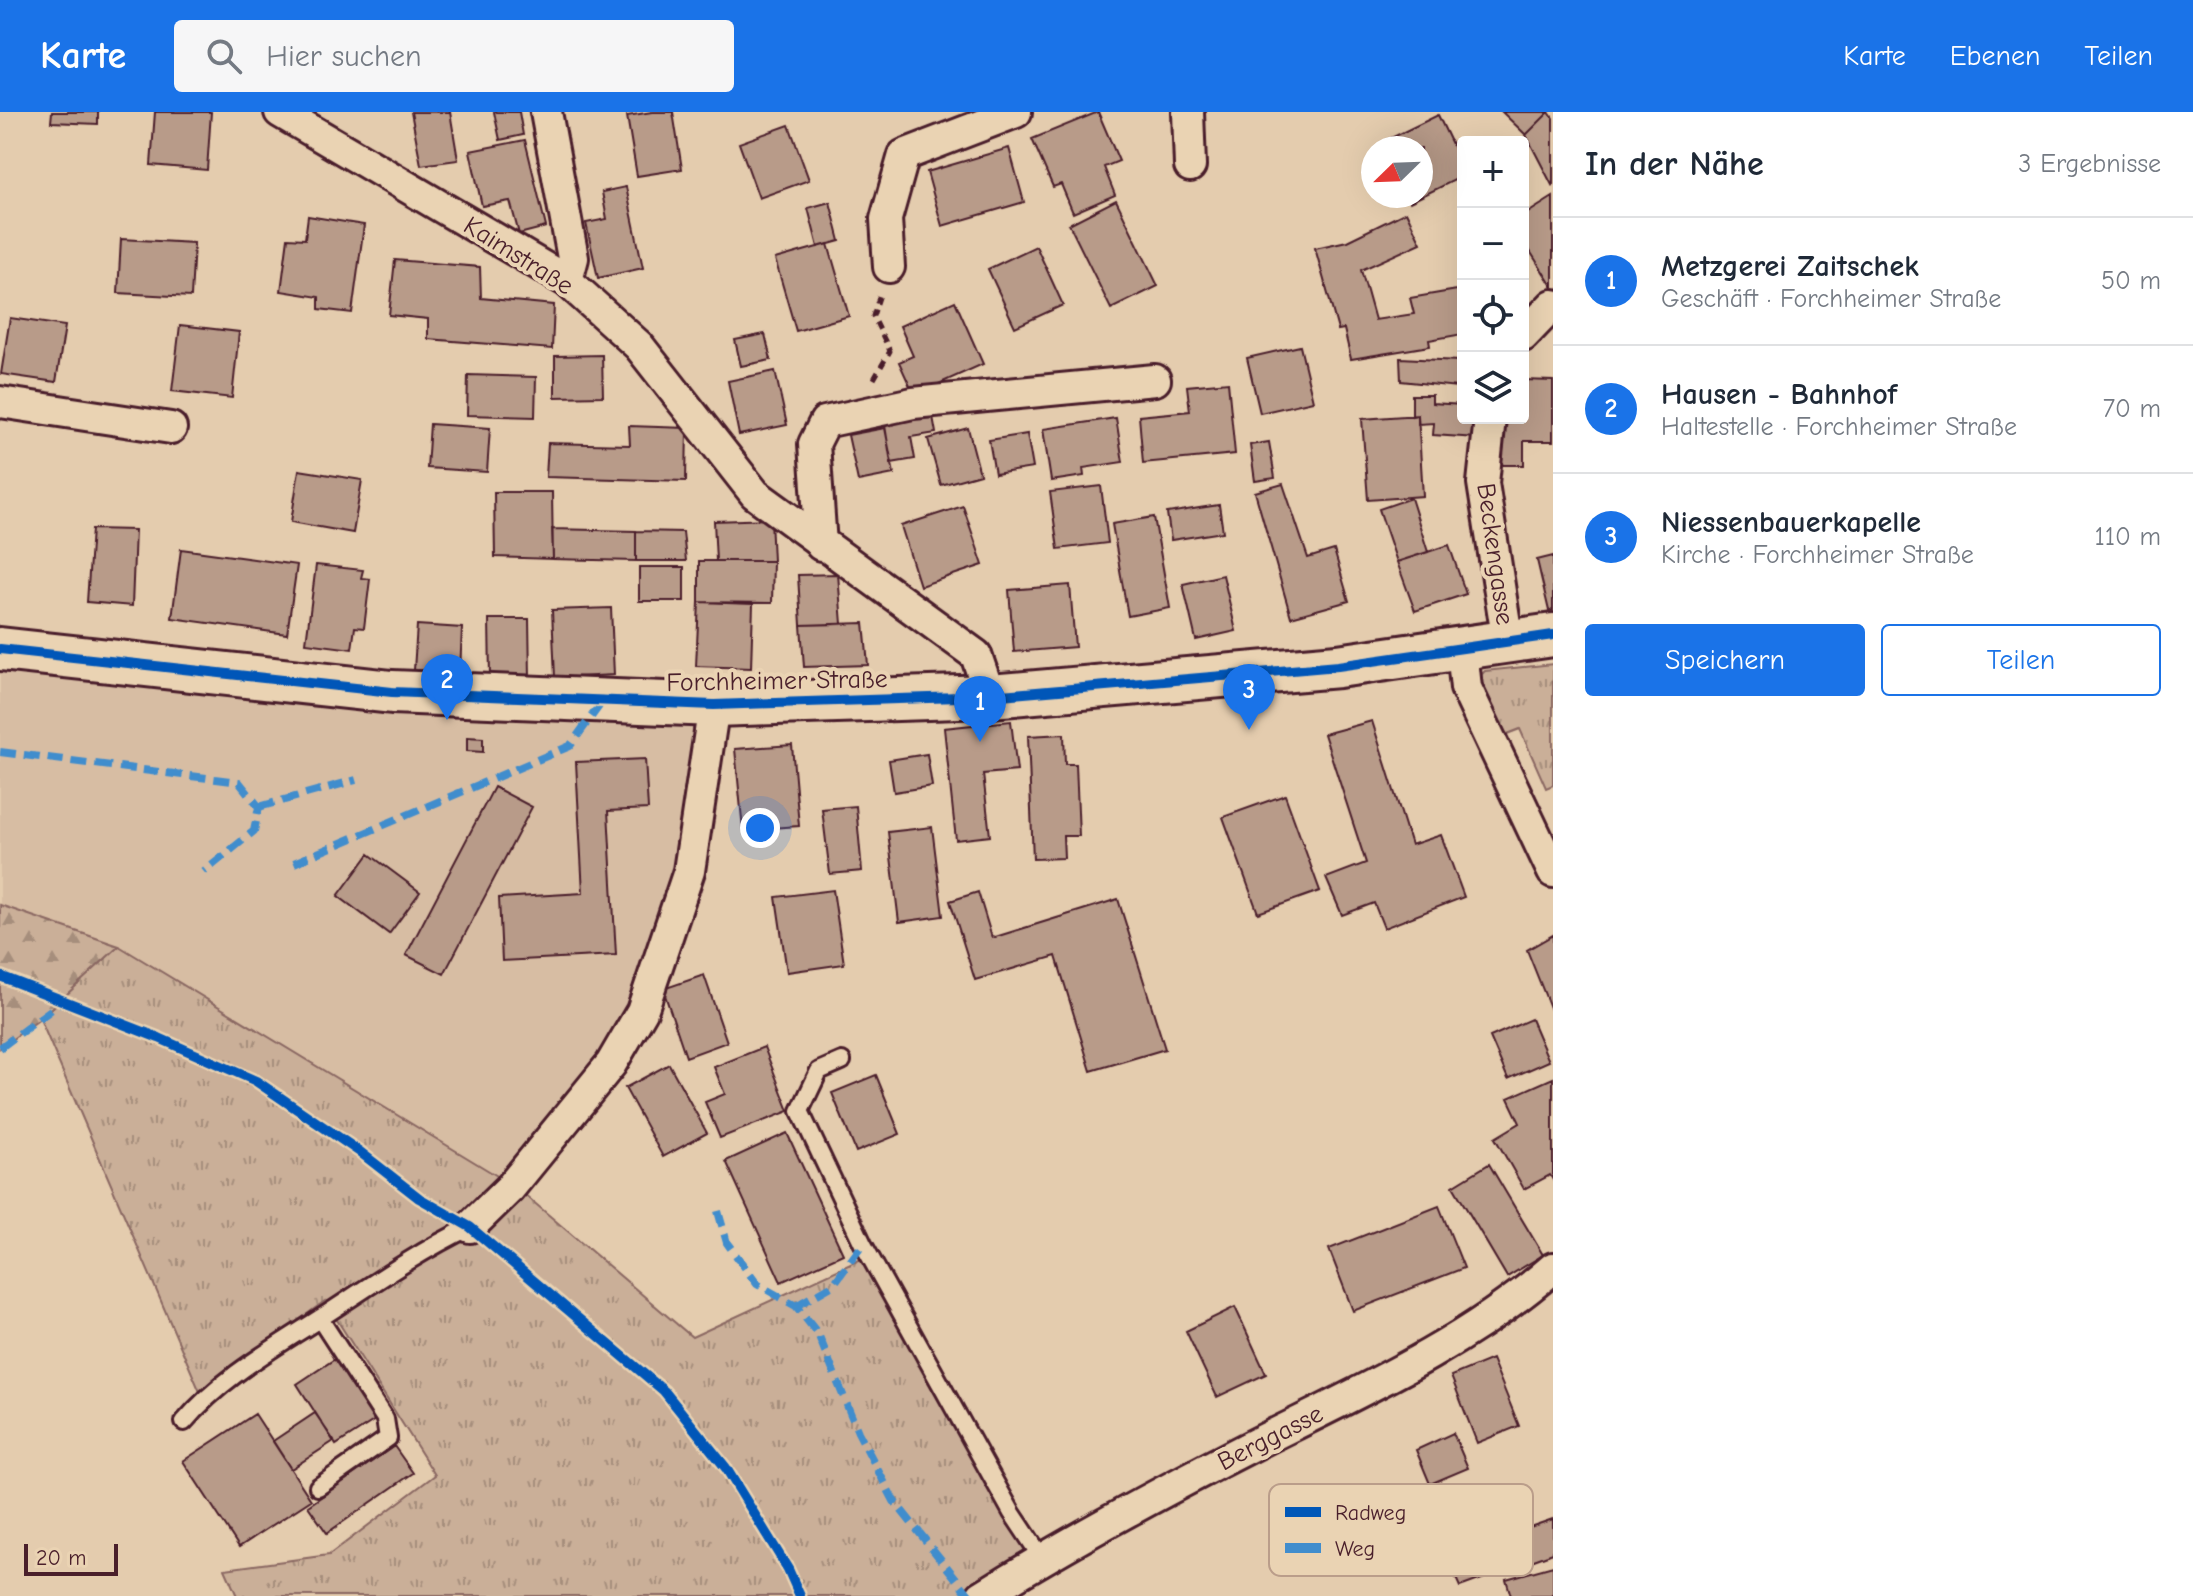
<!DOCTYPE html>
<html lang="de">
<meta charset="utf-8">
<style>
body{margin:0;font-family:"Comic Neue",sans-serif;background:#f6f6f7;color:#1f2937}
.controls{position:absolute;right:24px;top:24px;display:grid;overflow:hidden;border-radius:8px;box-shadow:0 8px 32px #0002}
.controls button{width:72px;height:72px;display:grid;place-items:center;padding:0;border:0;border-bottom:2px solid #e0e1e3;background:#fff;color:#1f2937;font:40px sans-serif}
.compass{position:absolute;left:1361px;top:24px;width:72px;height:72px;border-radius:50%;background:#fff;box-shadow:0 8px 32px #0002;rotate:247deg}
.scale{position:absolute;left:24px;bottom:20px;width:94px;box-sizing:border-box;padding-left:8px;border:4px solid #4a1f2b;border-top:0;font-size:22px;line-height:28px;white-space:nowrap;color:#4a1f2b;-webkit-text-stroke:6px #ead3b3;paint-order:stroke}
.you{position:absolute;left:760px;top:716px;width:28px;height:28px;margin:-20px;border:6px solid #fff;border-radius:50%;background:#1a73e8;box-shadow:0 0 0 12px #1a73e833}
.badge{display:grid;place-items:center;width:52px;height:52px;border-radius:50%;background:#1a73e8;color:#fff;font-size:26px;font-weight:700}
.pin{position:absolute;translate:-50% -66px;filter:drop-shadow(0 2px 4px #0008)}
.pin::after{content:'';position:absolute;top:42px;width:28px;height:24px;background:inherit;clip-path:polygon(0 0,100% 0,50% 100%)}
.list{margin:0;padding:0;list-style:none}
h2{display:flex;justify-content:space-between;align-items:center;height:104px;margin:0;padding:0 32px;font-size:34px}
h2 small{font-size:26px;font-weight:400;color:#747a83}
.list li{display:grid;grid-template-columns:52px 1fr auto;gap:24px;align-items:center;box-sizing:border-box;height:128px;padding:0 32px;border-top:2px solid #e0e1e3}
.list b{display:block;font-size:30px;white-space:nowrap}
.list p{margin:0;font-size:26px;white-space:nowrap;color:#747a83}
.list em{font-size:26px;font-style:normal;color:#747a83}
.actions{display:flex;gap:16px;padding:24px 32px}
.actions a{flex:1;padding:18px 0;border:2px solid #1a73e8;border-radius:8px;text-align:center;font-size:28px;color:#1a73e8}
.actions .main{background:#1a73e8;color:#fff}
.icon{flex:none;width:44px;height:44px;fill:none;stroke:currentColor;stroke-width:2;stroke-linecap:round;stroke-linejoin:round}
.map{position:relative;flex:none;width:1553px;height:1484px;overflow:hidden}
header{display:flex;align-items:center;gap:48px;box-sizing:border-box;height:112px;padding:0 40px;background:#1a73e8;color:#fff}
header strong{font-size:38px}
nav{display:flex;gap:44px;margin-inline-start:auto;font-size:28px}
.search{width:560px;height:72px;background:#f6f6f7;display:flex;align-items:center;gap:20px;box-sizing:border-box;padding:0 28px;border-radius:8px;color:#747a83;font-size:30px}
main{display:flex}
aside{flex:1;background:#fff}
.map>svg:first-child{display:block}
</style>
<header>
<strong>Karte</strong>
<div class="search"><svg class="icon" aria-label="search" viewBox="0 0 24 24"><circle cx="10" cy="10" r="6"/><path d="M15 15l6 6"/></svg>Hier suchen</div>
<nav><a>Karte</a><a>Ebenen</a><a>Teilen</a></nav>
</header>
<main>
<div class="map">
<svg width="1553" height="1484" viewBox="0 0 1553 1484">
<defs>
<pattern id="grass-tufts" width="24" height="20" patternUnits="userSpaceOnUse" patternTransform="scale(2)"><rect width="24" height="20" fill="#caaf98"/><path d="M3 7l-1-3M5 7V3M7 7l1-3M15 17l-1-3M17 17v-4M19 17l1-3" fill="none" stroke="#a68e7c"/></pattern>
<pattern id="forest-firs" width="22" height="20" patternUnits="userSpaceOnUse" patternTransform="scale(2)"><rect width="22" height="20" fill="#caaf98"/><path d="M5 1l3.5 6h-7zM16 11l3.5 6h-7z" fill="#a68e7c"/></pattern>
</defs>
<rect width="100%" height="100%" fill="#e4ccae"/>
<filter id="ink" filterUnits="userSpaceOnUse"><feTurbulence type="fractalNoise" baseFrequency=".0125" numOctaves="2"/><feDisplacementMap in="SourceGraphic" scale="16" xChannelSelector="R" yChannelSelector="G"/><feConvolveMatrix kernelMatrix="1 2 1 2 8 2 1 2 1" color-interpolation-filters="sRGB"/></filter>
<g filter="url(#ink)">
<path fill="#d7bda3" d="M0 540 721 596 629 923 517 1076 119 834 0 793Z"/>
<path fill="url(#grass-tufts)" stroke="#8a6762" stroke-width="2" d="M1553 552V673L1546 676 1520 617 1497 626 1478 566 1485 559Z
M119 834 517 1076 692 1225 870 1143 1035 1449 990 1484H237L225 1457 329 1443 435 1363 325 1189 200 1280 40 907Z"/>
<path fill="url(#forest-firs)" stroke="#8a6762" stroke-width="2" d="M0 793 119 834 40 907 0 936Z"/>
<path fill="#b89b89" stroke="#4a1f2b" stroke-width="2" d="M52 0H98V12L51 10Z
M155 0H211L207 58 151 53Z
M411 0H450L458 48 421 53Z
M494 0H519L523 23 500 28Z
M652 0H673L682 57 637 64 627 4Z
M1098 0 1119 49 1104 55 1115 83 1073 101 1061 72 1053 75 1032 27Z
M1502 0H1549L1526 23Z
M1549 0 1553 6V75L1526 23Z
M1438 3 1463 55V64L1410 90 1407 84H1421V36H1384L1381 31Z
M789 13 809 68 759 86 739 31Z
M525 28 546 115 519 122 510 89 482 94 470 39Z
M1009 36 1024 90 942 114 927 60Z
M626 75 643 156 598 166 586 111 607 107 602 80Z
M1553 85V174H1552L1523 128V104Z
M1116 88 1158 174 1111 197 1069 112Z
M830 90 840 129 818 135 808 96Z
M1406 100 1421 131 1361 158 1375 208 1414 202 1410 186 1463 177V222L1429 228 1430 234 1351 247 1344 217 1338 218 1315 136 1347 129Z
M308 104 364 113 352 201 319 197V185L281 179 288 126 305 127Z
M121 127 194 131 191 185 118 181Z
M828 132 849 204 796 219 775 147Z
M1036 134 1063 193 1015 215 988 157Z
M395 148 480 155 481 186 554 193 552 237 428 227V207L389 203Z
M955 189 983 252 914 283 899 250 913 244 900 214Z
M10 206 65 214 56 270 1 262Z
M180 213 239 220 232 286 172 279Z
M765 222 771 248 741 254 735 228Z
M1300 234 1313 289 1260 301 1247 246Z
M602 243 603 284 555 285V244Z
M1400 246 1459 249 1457 275 1401 269Z
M775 259 787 313 739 323 728 269Z
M468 263 536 265 535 305 467 303Z
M1523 268 1553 269V329H1524V353H1502L1503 306H1523Z
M1228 270 1235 342 1143 351 1139 304 1190 299 1187 274Z
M1412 283H1432V291L1463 293V306H1479L1477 326 1433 323 1434 311 1418 312V303L1412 304Z
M932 299 936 321 911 325 915 347 891 351 884 307Z
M1418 303 1423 384 1368 388 1362 307Z
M1116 306 1123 350 1083 356 1084 364 1051 369 1043 317Z
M430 312 490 316 487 360 427 356Z
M629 314 687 316 686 369 546 365 548 331 630 333Z
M885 316 894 362 858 369 848 323Z
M968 316 980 362 941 373 928 327Z
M1027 322 1033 356 995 362 989 328Z
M1269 330 1275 366 1255 369 1250 333Z
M299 358 362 368 353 421 291 410Z
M1283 372 1308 446 1334 438 1349 489 1291 505 1255 380Z
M1101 374 1108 431 1058 437 1050 380Z
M494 380H552L553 447 495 445Z
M1411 386 1428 440 1397 450 1379 397Z
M1219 393 1223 420 1171 428 1167 401Z
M963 394 983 453 920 474 901 414Z
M1154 405 1170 496 1128 504 1112 412Z
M771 407 773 449H716L714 409Z
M92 417 135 418 132 494 87 490Z
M552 417 636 419V449L553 447Z
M636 419 683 420 686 449H636Z
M1449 433 1466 482 1415 499 1397 450Z
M181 437 297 453 287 522 172 506Z
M1553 444V498L1549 499 1537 448Z
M699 449H773L772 491 699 490Z
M316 453 363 458 361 466 370 467 364 516 355 515 352 537 306 531Z
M639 455H684V489H639Z
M838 462 842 512 801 513 798 463Z
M1223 463 1236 519 1196 528 1183 472Z
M1070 473 1075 535 1014 540 1009 478Z
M699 490 753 492 751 556 696 554Z
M611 496 614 563 555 566 552 498Z
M489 507H529L530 566H490Z
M864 511 868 553 804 555 801 513Z
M417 513 462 516 460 560 414 558Z
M1011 609 1017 659 983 662 990 724 956 728 944 616Z
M1372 609 1411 733 1441 723 1464 785 1384 816 1374 791 1342 803 1326 766 1366 751 1324 622Z
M1064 622 1065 652H1076L1079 724H1063L1064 746 1033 747 1028 624Z
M467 625 483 626V640L467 639Z
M792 633 799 714 743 718 735 637Z
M927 642 932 674 894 680 889 648Z
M645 647 648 697 608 699 616 843 502 849 499 786 583 781 576 650Z
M494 675 532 695 444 862 406 843Z
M1285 683 1320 779 1258 801 1223 705Z
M856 694 862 759 830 762 822 697Z
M932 715 943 804 899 810 888 720Z
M369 742 420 780 389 822 338 784Z
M833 778 844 852 787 860 776 785Z
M978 780 992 826 1118 787 1165 937 1091 959 1056 844 975 868 950 789Z
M1553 823V903L1527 838Z
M704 863 727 930 686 945 663 877Z
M1531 907 1549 949 1508 967 1490 925Z
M764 935 789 999 720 1026 705 990 725 982 714 955Z
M669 952 707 1021 663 1045 625 976Z
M876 963 900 1022 856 1040 832 981Z
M1553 966V1068L1550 1063 1524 1077 1495 1026 1520 1011 1508 986Z
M787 1021 843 1142 781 1170 726 1049Z
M1489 1052 1543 1143 1507 1165 1453 1074Z
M1439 1094 1464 1156 1353 1199 1329 1137Z
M1235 1195 1266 1262 1217 1285 1186 1219Z
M335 1247 375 1308 336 1333 297 1272Z
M1492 1247 1519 1314 1477 1331 1451 1264Z
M315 1301 334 1329 291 1357 273 1329Z
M255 1302 311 1388 239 1435 183 1349Z
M1453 1321 1468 1356 1430 1372 1416 1338Z
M394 1334 413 1361 327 1421 308 1394Z
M1553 1407V1441L1460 1475 1446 1444Z
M1553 1454V1484H1511L1506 1467Z"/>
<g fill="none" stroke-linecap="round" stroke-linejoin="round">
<g stroke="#4a1f2b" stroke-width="22">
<path id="lane" d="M842 949 819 959 800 999 863 1132 1012 1401 1042 1446
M184 1310C222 1265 273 1237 322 1205 371 1173 418 1140 470 1115
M318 1375 388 1326 385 1307 320 1207"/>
</g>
<g stroke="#4a1f2b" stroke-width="36">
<path id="street" d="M280 0 567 169 639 234 755 382 976 543 990 584
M546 0 573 146 567 169
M1188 0 1190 54
M889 155 886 107 904 43 1016 0
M1523 224 1553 193
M0 290 171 316
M1490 306 1483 371 1508 531
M821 433 814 332 825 310 913 291 1155 268
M1462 538 1466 576 1553 760
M470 1115 510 1076 611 952 642 899 689 759 714 593
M982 1484C1076 1425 1174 1373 1273 1323 1370 1275 1471 1228 1553 1156"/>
</g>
<g stroke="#4a1f2b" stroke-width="48">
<path id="secondary" d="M0 537 392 580 714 593 990 584 1338 554 1553 523"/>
</g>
<path stroke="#4a1f2b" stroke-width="5" stroke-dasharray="8 6" stroke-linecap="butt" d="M874 267 890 239 873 204 880 182"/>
<use href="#lane" stroke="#ead3b3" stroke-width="16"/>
<use href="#street" stroke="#ead3b3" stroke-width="30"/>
<use href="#secondary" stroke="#ead3b3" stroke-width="42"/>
<path stroke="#418dcd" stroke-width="8" stroke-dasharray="16 8" stroke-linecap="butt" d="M0 640 239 670 259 695 254 719 204 760
M259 695 356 668
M294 751 570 634 602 590
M0 936 64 888
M718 1099 727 1131 757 1172 796 1194 818 1222 858 1320 894 1389 970 1484
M796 1194 833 1173 863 1132"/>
<g stroke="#ead3b3" stroke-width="15">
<path id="cycleway" d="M0 537 392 580 714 593 990 584 1338 554 1553 523
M0 864 159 926 256 969 360 1040 419 1086 470 1115 664 1279 726 1356 788 1457 800 1484"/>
</g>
<use href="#cycleway" stroke="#0057b8" stroke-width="10"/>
</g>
</g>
<g text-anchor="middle" stroke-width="8" stroke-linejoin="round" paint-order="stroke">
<g font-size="26" fill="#4a1f2b" stroke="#ead3b3">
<text transform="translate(519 143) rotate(32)" y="9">Kaimstraße</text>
<text transform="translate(1496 442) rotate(82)" y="9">Beckengasse</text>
<text transform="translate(777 568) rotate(-1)" y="9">Forchheimer Straße</text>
<text transform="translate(1270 1325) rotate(-27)" y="9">Berggasse</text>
</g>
</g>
<rect x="1269" y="1372" width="264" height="92" rx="12" fill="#ead3b3" stroke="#ba9d8a" stroke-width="2"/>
<rect x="1285" y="1395" width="36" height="10" fill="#0057b8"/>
<rect x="1285" y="1431" width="36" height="10" fill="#418dcd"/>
<g font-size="22" fill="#4a1f2b">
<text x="1335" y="1408">Radweg</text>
<text x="1335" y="1444">Weg</text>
</g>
</svg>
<div class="controls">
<button>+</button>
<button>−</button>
<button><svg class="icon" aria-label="locate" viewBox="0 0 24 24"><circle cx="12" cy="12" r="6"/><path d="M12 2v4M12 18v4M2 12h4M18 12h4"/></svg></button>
<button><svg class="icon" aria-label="layers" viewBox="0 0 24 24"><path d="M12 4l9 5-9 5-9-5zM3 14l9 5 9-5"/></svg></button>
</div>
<svg class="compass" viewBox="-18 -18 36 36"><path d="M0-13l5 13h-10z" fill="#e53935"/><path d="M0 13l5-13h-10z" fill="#747a83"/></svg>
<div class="scale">20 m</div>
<div class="you"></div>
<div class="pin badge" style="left:980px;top:630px">1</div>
<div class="pin badge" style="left:447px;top:608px">2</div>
<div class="pin badge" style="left:1249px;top:618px">3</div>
</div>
<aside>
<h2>In der Nähe<small>3 Ergebnisse</small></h2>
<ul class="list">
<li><span class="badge">1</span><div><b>Metzgerei Zaitschek</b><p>Geschäft · Forchheimer Straße</p></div><em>50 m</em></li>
<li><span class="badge">2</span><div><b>Hausen - Bahnhof</b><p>Haltestelle · Forchheimer Straße</p></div><em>70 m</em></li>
<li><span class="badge">3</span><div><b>Niessenbauerkapelle</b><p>Kirche · Forchheimer Straße</p></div><em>110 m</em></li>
</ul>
<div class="actions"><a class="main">Speichern</a><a>Teilen</a></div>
</aside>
</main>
